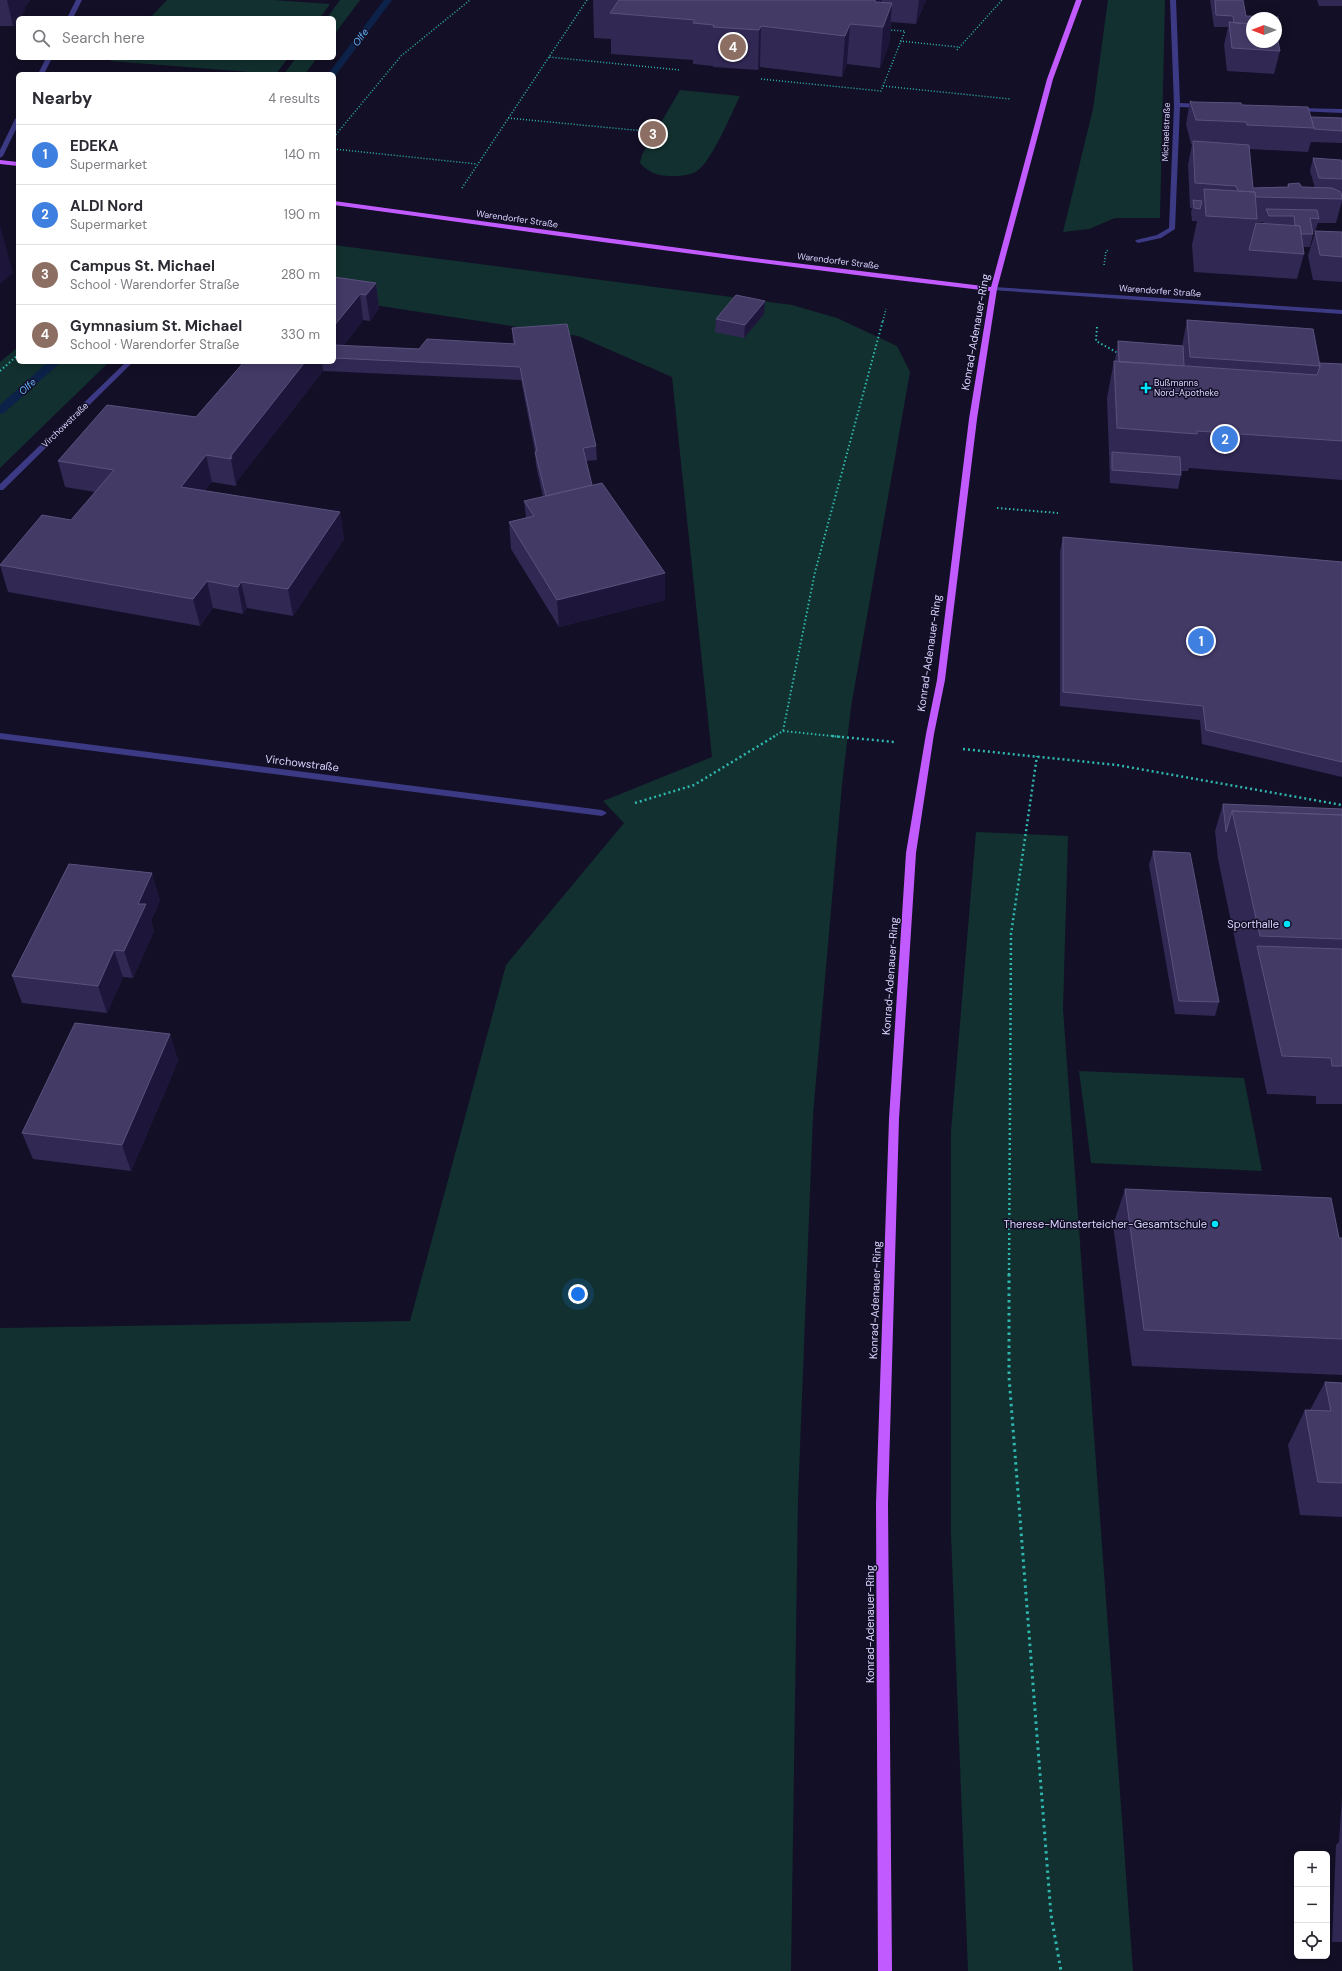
<!DOCTYPE html>
<meta charset="utf-8">
<style>
body{margin:0;font-family:"DM Sans",sans-serif;background:#f2f2f3;color:#2b2b33}
.controls{position:absolute;right:12px;bottom:12px;display:grid;overflow:hidden;border-radius:6px;box-shadow:0 2px 10px #0003}
.controls button{width:36px;height:36px;display:grid;place-items:center;padding:0;border:0;border-bottom:1px solid #e1e1e2;background:#fff;color:#2b2b33;font:20px sans-serif}
.compass{position:absolute;left:1246px;top:12px;width:36px;height:36px;border-radius:50%;background:#fff;box-shadow:0 2px 10px #0003;rotate:270deg}
.you{position:absolute;left:578px;top:1294px;width:14px;height:14px;margin:-10px;border:3px solid #fff;border-radius:50%;background:#1a73e8;box-shadow:0 0 0 6px #1a73e833}
.badge{display:grid;place-items:center;width:26px;height:26px;border-radius:50%;background:#187f8f;color:#fff;font-size:13px;font-weight:700}
.pin{position:absolute;translate:-50% -50%;border:2px solid #fff;box-shadow:0 1px 4px #0006}
.list{margin:0;padding:0;list-style:none}
h2{display:flex;justify-content:space-between;align-items:center;height:52px;margin:0;padding:0 16px;font-size:17px}
h2 small{font-size:13px;font-weight:400;color:#7c7c81}
.list li{display:grid;grid-template-columns:26px 1fr auto;gap:12px;align-items:center;box-sizing:border-box;height:60px;padding:0 16px;border-top:1px solid #e1e1e2}
.list b{display:block;font-size:15px;white-space:nowrap}
.list p{margin:0;font-size:13px;white-space:nowrap;color:#7c7c81}
.list em{font-size:13px;font-style:normal;color:#7c7c81}
.icon{flex:none;width:22px;height:22px;fill:none;stroke:currentColor;stroke-width:2;stroke-linecap:round;stroke-linejoin:round}
.map{position:relative;flex:none;width:1342px;height:1971px;overflow:hidden}
.search{position:absolute;background:#fff;box-shadow:0 2px 10px #0003;left:16px;top:16px;width:320px;height:44px;display:flex;align-items:center;gap:10px;box-sizing:border-box;padding:0 14px;border-radius:6px;color:#7c7c81;font-size:15px}
.panel{position:absolute;background:#fff;box-shadow:0 2px 10px #0003;left:16px;top:72px;width:320px;height:292px;border-radius:6px}
.map>svg:first-child{display:block}
</style>
<div class="map">
<svg width="1342" height="1971" viewBox="0 0 1342 1971">
<rect width="100%" height="100%" fill="#130f26"/>
<path fill="#12302f" d="M167 0H273L330 4 320 18H150Z
M340 0H360L334 35V18H327Z
M1108 0H1165L1160 218H1115L1089 229 1063 232 1093 109Z
M113 58H288L276 74 110 61Z
M296 58H317L305 74H284Z
M680 90 740 96C731 114 712 161 697 171 689 176 678 176 670 176 657 176 648 172 640 163L642 155Z
M334 245 792 305 837 318 897 346 910 372 851 707 842 785 813 1115 798 1499 791 1971H0V1328L410 1321 506 965 624 823 603 801 712 757 672 377 578 336 334 299Z
M18 347V362H109L0 468V362Z
M976 832 1068 836 1063 1009 1133 1971H968L951 1535V1131Z
M1079 1071 1244 1078 1262 1171 1091 1163Z"/>
<g fill="none" stroke-linecap="round" stroke-linejoin="round">
<path fill="#0c2248" fill-rule="evenodd" d="M384 0H392L335 76 334 74H328Z
M48 362H61L4 413 0 414V405Z"/>
<path stroke="#2fb8b0" stroke-width="1.5" stroke-dasharray="1 2" stroke-linecap="butt" d="M587 0 549 57 680 70
M900 41 958 47
M957 50 1002 0
M761 79 881 91 905 31 888 30
M883 86 1010 99
M508 118 644 131
M334 137 401 56 470 0
M334 149 477 164
M462 188 549 57
M1104 265 1106 251 1109 250
M883 321 886 309"/>
<path stroke="#2fb8b0" stroke-width="2" stroke-dasharray="1.5 2.5" stroke-linecap="butt" d="M1097 327 1096 341 1118 353
M0 371 18 355
M997 508 1058 513
M783 731 842 737
M773 737 783 731 815 572 883 320"/>
<path stroke="#2fb8b0" stroke-width="2.5" stroke-dasharray="2 3" stroke-linecap="butt" d="M832 736 894 742
M963 749 1117 765 1342 805
M635 803 694 785 775 736
M1009 1275 1011 934 1037 756"/>
<path stroke="#2fb8b0" stroke-width="3" stroke-dasharray="2.5 4" stroke-linecap="butt" d="M1009 1274V1377L1051 1915 1061 1971"/>
<path fill="#3d3a85" fill-rule="evenodd" d="M76 0H82L73 18H67Z
M1170 0H1176L1180 103 1202 104 1205 106 1202 108 1180 107 1175 229 1161 238 1138 243 1135 241 1136 240 1157 235 1169 228 1174 105Z
M46 58H52L44 74H38Z
M1294 108 1342 109V113L1296 111 1293 109Z
M18 117V125L3 156 0 158V150L15 119Z
M994 287 1342 310V314L992 290V288Z
M126 362H133L3 490H0V484Z
M0 733 602 810 607 813 602 816 0 739Z"/>
<path fill="#c25bff" fill-rule="evenodd" d="M1076 0H1082L1053 79 997 289 977 419 945 680 934 734 916 853 899 1119 888 1504 892 1971H878L876 1504 889 1119 906 853 926 734 937 680 969 419 990 291C771 266 553 235 334 205V201L746 257 991 287 1047 79Z
M0 160 18 162V166L0 164Z"/>
</g>
<path fill="#312854" fill-rule="evenodd" d="M0 0H30L24 8 25 10 22 14 18 18V24L13 26H0Z
M593 0H926L916 24 891 22 889 44 880 68 847 64 842 77 760 67 758 70 713 67V66L693 64V60L611 54V39L594 38Z
M1210 0H1243L1246 16 1278 17 1280 27 1277 39H1276V18H1252V42H1276V41H1278L1280 51 1274 74 1227 71 1224 45 1228 27H1214Z
M1317 0H1342V6H1319Z
M1190 101 1193 102 1242 105 1311 117 1342 118V143L1311 142 1308 152 1249 149 1253 188 1287 187 1288 184 1302 187 1315 188 1310 171 1313 158 1342 163V192H1340L1342 196V201L1336 223H1318L1315 231 1342 232V282L1313 280 1308 256 1315 232 1313 231V234L1310 247H1303L1304 254 1297 279 1194 272 1192 245 1197 221H1192L1191 213 1192 208H1190L1188 165 1192 144H1191L1186 124ZM1256 222H1263L1264 224 1256 223Z
M334 277 376 283 379 308 370 321 363 320 343 346 419 349 513 344 512 328 596 446 597 460 586 461 592 485 665 600 559 627 511 549 509 522 526 518 524 501 543 497 536 465 535 452 521 380 323 371 237 481V484L236 486 212 482 204 491 340 512 344 539 293 616 247 608 243 614 213 608 200 626 8 592 0 565 71 520 95 492 65 487 58 461 196 417 244 362H334Z
M765 301 764 314 744 338 715 332 716 319Z
M1187 320 1319 363 1342 364V480L1189 468 1188 471H1181V475L1178 489 1110 483 1107 398 1114 361H1115L1118 341 1182 346Z
M1063 537 1342 562V777L1202 744 1200 720 1060 706V551Z
M1223 804 1342 809V1104H1316V1096L1267 1094 1218 859 1215 831Z
M1153 851 1219 1002 1215 1016 1175 1014 1149 865Z
M160 900 151 921 154 931 133 978 123 977 107 1013 22 1003 12 976Z
M170 1034 178 1061 131 1171 33 1159 22 1133Z
M1125 1189 1339 1238H1342V1375L1132 1366 1113 1225Z
M1325 1382 1342 1383V1517L1300 1515 1288 1445 1305 1410H1310Z
M1342 1797V1942H1332L1336 1845 1339 1842Z"/>
<path fill="#1d163a" d="M7 0H30L24 8 25 10 22 14 23 18H18V24L13 26Z
M875 0H882L881 21 875 2Z
M919 0H926L916 24Z
M892 3 889 44 880 68 883 27Z
M850 24 847 64 842 77 845 36Z
M761 26 760 67 758 70 759 30Z
M0 225 13 273 0 284Z
M376 283 379 308 370 321 366 295Z
M360 294 363 320 334 357V326Z
M765 301 764 314 744 338 745 325Z
M305 362H322L323 371 237 481V484L236 486 231 459 230 457Z
M206 455 212 482 187 514 181 487Z
M340 512 344 539 293 616 288 589Z
M665 573V600L559 627 557 600Z
M207 581 213 608 200 626 193 599Z
M241 582 247 608 243 614 238 587Z
M152 873 160 900 151 921 154 931 133 978 124 951 138 904Z
M114 950 123 977 107 1013 98 986Z
M170 1034 178 1061 131 1171 122 1145Z"/>
<path fill="#433a66" stroke="#5a527e" d="M618 0H875V2L892 3 883 27 850 24 845 36 761 26 759 30 713 27 714 25 693 23 695 20 610 13 619 0Z
M1215 0H1243L1246 16 1278 17 1280 27H1276V18H1252V24L1234 23 1233 16 1216 15Z
M1229 22 1252 24V42H1276V41H1278L1280 51 1232 48Z
M1190 101 1193 102 1241 103 1242 105 1308 107 1314 128 1247 125 1246 122 1196 120Z
M1311 117 1342 118V131L1314 129V128Z
M1193 141 1249 145 1253 188 1289 187 1288 184 1299 183 1302 187 1332 188 1341 192 1342 199 1256 197 1255 192 1238 191 1236 186 1195 183Z
M1313 158 1341 160 1342 163V179L1319 178Z
M1204 189 1255 192 1257 219 1206 216Z
M1193 200 1202 201 1200 209 1194 208Z
M1266 209 1317 210 1319 219 1310 218 1313 234H1301L1300 226 1295 225 1294 216H1269Z
M1256 223 1300 226 1304 254 1249 250Z
M1315 231 1342 232V257L1320 255Z
M334 277 376 283 366 295 360 294 334 326Z
M736 295 765 301 745 325 716 319Z
M1187 320 1313 329 1320 366 1190 357Z
M567 324 596 446 583 448 592 485 546 496 535 452 537 451 520 367 334 358V345L419 349 427 339 515 344 512 328Z
M1118 341 1183 346 1184 366 1119 362Z
M1114 361 1317 375 1320 366 1319 363 1342 364V441L1197 431V434L1117 428Z
M244 362H305L230 457H232L231 459 206 455 181 487 340 512 288 589 241 582 238 587 207 581 193 599 0 565 42 515 71 520 114 470 58 461 107 405 196 417Z
M1112 452 1180 457 1181 475 1112 470Z
M602 483 665 573 557 600 509 522 534 516 524 501Z
M1063 537 1342 562V762L1206 730 1203 706 1063 692Z
M1223 804 1342 809V815L1232 811 1226 832Z
M1232 811 1342 815V939L1260 936Z
M1153 851 1190 853 1219 1002 1179 1001Z
M69 864 152 873 138 904H146L124 951 114 950 98 986 12 976Z
M1257 946 1342 949V1066H1332L1331 1058 1282 1056Z
M75 1023 170 1034 122 1145 22 1133Z
M1125 1189 1331 1198 1339 1238H1342V1339L1144 1330Z
M1325 1382 1342 1383V1483L1318 1482 1305 1410 1331 1411Z"/>
<g fill="#00e5ff" stroke="#130f26" stroke-width="1.5">
<path d="M1144 382h4v4h4v4h-4v4h-4v-4h-4v-4h4z"/>
<circle cx="1287" cy="924" r="4"/>
<circle cx="1215" cy="1224" r="4"/>
</g>
<g text-anchor="middle" stroke-width="3" stroke-linejoin="round" paint-order="stroke">
<g font-size="9" fill="#d9d4ff" stroke="#130f26">
<text transform="translate(1166 132) rotate(-88)" y="3">Michaelstraße</text>
<text transform="translate(517 219) rotate(8)" y="3">Warendorfer Straße</text>
<text transform="translate(838 261) rotate(7)" y="3">Warendorfer Straße</text>
<text transform="translate(1160 291) rotate(4)" y="3">Warendorfer Straße</text>
<text transform="translate(65 425) rotate(-44)" y="3">Virchowstraße</text>
</g>
<g font-size="9" fill="#d9d4ff" stroke="#130f26" text-anchor="start">
<text x="1154" y="386">Bußmanns<tspan x="1154" dy="10">Nord-Apotheke</tspan></text>
</g>
<g font-size="10" font-style="italic" fill="#62b6ff" stroke="#130f26">
<text transform="translate(360 37) rotate(-53)" y="4">Olfe</text>
<text transform="translate(27 386) rotate(-42)" y="4">Olfe</text>
</g>
<g font-size="11" fill="#d9d4ff" stroke="#130f26">
<text transform="translate(975 332) rotate(-80)" y="4">Konrad-Adenauer-Ring</text>
<text transform="translate(929 653) rotate(-82)" y="4">Konrad-Adenauer-Ring</text>
<text transform="translate(302 763) rotate(7)" y="4">Virchowstraße</text>
<text transform="translate(890 976) rotate(-86)" y="4">Konrad-Adenauer-Ring</text>
<text transform="translate(875 1300) rotate(-88)" y="4">Konrad-Adenauer-Ring</text>
<text transform="translate(870 1624) rotate(-90)" y="4">Konrad-Adenauer-Ring</text>
</g>
<g font-size="11" fill="#d9d4ff" stroke="#130f26" text-anchor="end">
<text x="1279" y="928">Sporthalle</text>
<text x="1207" y="1228">Therese-Münsterteicher-Gesamtschule</text>
</g>
</g>
</svg>
<div class="controls">
<button>+</button>
<button>−</button>
<button><svg class="icon" aria-label="locate" viewBox="0 0 24 24"><circle cx="12" cy="12" r="6"/><path d="M12 2v4M12 18v4M2 12h4M18 12h4"/></svg></button>
</div>
<svg class="compass" viewBox="-18 -18 36 36"><path d="M0-13l5 13h-10z" fill="#e53935"/><path d="M0 13l5-13h-10z" fill="#7c7c81"/></svg>
<div class="you"></div>
<div class="pin badge" style="left:1201px;top:641px;background:#3f7fe0">1</div>
<div class="pin badge" style="left:1225px;top:439px;background:#3f7fe0">2</div>
<div class="pin badge" style="left:653px;top:134px;background:#8d6e63">3</div>
<div class="pin badge" style="left:733px;top:47px;background:#8d6e63">4</div>
<div class="search"><svg class="icon" aria-label="search" viewBox="0 0 24 24"><circle cx="10" cy="10" r="6"/><path d="M15 15l6 6"/></svg>Search here</div>
<section class="panel">
<h2>Nearby<small>4 results</small></h2>
<ul class="list">
<li><span class="badge" style="background:#3f7fe0">1</span><div><b>EDEKA</b><p>Supermarket</p></div><em>140 m</em></li>
<li><span class="badge" style="background:#3f7fe0">2</span><div><b>ALDI Nord</b><p>Supermarket</p></div><em>190 m</em></li>
<li><span class="badge" style="background:#8d6e63">3</span><div><b>Campus St. Michael</b><p>School · Warendorfer Straße</p></div><em>280 m</em></li>
<li><span class="badge" style="background:#8d6e63">4</span><div><b>Gymnasium St. Michael</b><p>School · Warendorfer Straße</p></div><em>330 m</em></li>
</ul>
</section>
</div>
